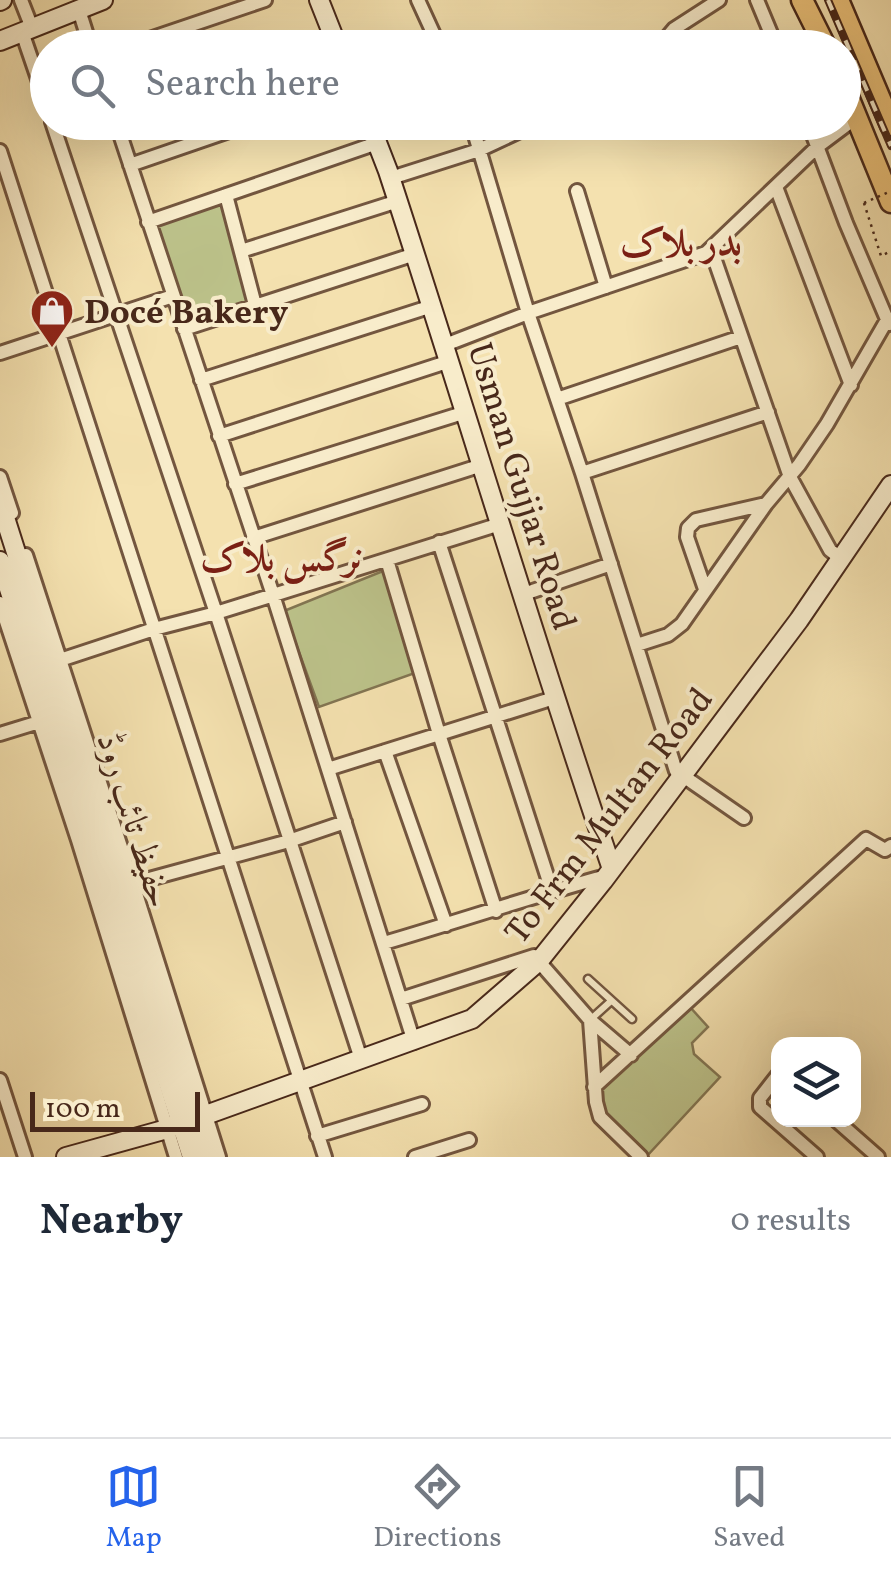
<!DOCTYPE html>
<meta charset="utf-8">
<style>
body{margin:0;font-family:Vollkorn,Amiri,serif;background:#f6f6f7;color:#1f2937}
.controls{position:absolute;right:30px;bottom:30px;display:grid;overflow:hidden;border-radius:20px;box-shadow:0 10px 40px #0002}
.controls button{width:90px;height:90px;display:grid;place-items:center;padding:0;border:0;border-bottom:2px solid #e0e1e3;background:#fff;color:#1f2937;font:50px sans-serif}
.scale{position:absolute;left:30px;bottom:25px;width:170px;box-sizing:border-box;padding-left:10px;border:5px solid #48281a;border-top:0;font-size:28px;line-height:35px;white-space:nowrap;color:#48281a;-webkit-text-stroke:8px #f8eccb;paint-order:stroke}
.list{margin:0;padding:0;list-style:none}
h2{display:flex;justify-content:space-between;align-items:center;height:130px;margin:0;padding:0 40px;font-size:42px}
h2 small{font-size:32px;font-weight:400;color:#747a83}
.icon{flex:none;width:55px;height:55px;fill:none;stroke:currentColor;stroke-width:2;stroke-linecap:round;stroke-linejoin:round}
.map{position:relative;flex:none;width:891px;height:1157px;overflow:hidden}
.search{position:absolute;background:#fff;box-shadow:0 10px 40px #0002;left:30px;right:30px;top:30px;height:110px;display:flex;align-items:center;gap:25px;box-sizing:border-box;padding:0 35px;border-radius:55px;color:#747a83;font-size:38px}
.sheet{height:280px;background:#fff}
nav{display:flex;justify-content:space-around;align-items:center;box-sizing:border-box;height:140px;border-top:2px solid #e0e1e3;background:#fff;font-size:28px;color:#747a83}
nav a{display:grid;justify-items:center;gap:5px}
nav .on{color:#2563eb}
.map>svg:first-child{display:block}
</style>
<div class="map">
<svg width="891" height="1157" viewBox="0 0 891 1157">
<rect width="100%" height="100%" fill="#f4e1af"/>
<filter id="stains"><feTurbulence type="fractalNoise" baseFrequency=".002" numOctaves="4"/><feColorMatrix values="0 0 0 0 .2 0 0 0 0 .09 0 0 0 0 .02 0 0 0 .5 -.17"/></filter>
<radialGradient id="worn" r=".72"><stop offset=".6" stop-color="#630" stop-opacity="0"/><stop offset="1" stop-color="#630" stop-opacity=".3"/></radialGradient>
<path fill="#bcc28a" stroke="#827552" stroke-width="2.5" d="M224 200 249 303 187 321 155 225Z
M383 571 415 673 319 707 284 611Z
M690 1007 708 1027 692 1043 694 1054 720 1077 646 1157 605 1115 600 1088Z"/>
<g fill="none" stroke-linecap="round" stroke-linejoin="round">
<g stroke="#73563f" stroke-width="11">
<path id="lane" d="M588 979 632 1019
M590 1020 611 1001"/>
</g>
<g stroke="#73563f" stroke-width="18">
<path id="street" d="M21 0 32 28
M418 0 440 48
M757 0 777 48
M79 10 91 48
M22 32 48 108
M123 48 265 0
M297 48 333 35
M658 48 674 29 719 0
M52 122 216 613 361 1059
M116 122 273 595 414 1042
M471 122 528 313 582 473 676 771 744 818
M808 122 846 223 889 324
M0 151 325 1157
M130 165 255 122
M391 178 479 150 539 122
M776 187 851 385
M577 191 606 287
M226 195 255 305
M148 222 377 143
M711 249 790 477 830 550 840 558
M241 251 398 201
M184 329 415 254
M445 345 528 313 706 253 817 147 857 117
M0 353 173 296
M201 380 432 306
M557 399 741 337
M219 436 450 361
M582 473 768 412
M0 477 12 513
M235 484 466 412
M253 538 482 465
M439 542 552 891
M26 555 133 884 219 1157
M387 560 439 734 496 911
M705 589 687 537 688 528 696 520 766 504
M524 594 611 564
M0 603 78 840 176 1157
M637 645 668 635 682 624 766 504 799 465 827 424 887 320 891 319
M54 662 154 629 216 613 500 524
M0 734 39 722
M385 751 446 925
M328 769 554 698
M127 885 289 841 345 822
M384 943C456 922 527 898 599 878L603 881
M401 999 534 956 590 1020 596 1102 600 1117 641 1157
M590 1020 631 1055
M778 1075 760 1098V1107L817 1157
M0 1080 25 1157
M594 1087 866 839 885 850 891 846
M836 1120 878 1157
M317 1136 422 1104
M415 1157 469 1140"/>
</g>
<g stroke="#48281a" stroke-width="22">
<path id="secondary" d="M319 0 338 48
M0 1 2 0
M0 41 103 0
M369 122 388 171C464 403 533 638 612 869
M0 502 208 1157
M0 561 192 1157
M66 1157 167 1129 472 1019 539 961 603 881 799 620 891 485"/>
</g>
<g stroke="#48281a" stroke-width="25">
<path id="primary" d="M802 0 826 48
M838 0 891 125
M844 87 891 202"/>
</g>
<path stroke="#48281a" stroke-width="2.5" stroke-dasharray="2.5 5" stroke-linecap="butt" d="M864 203 881 256 891 251"/>
<use href="#lane" stroke="#f8eccb" stroke-width="6"/>
<use href="#street" stroke="#f8eccb" stroke-width="12"/>
<use href="#secondary" stroke="#f8eccb" stroke-width="18"/>
<use href="#primary" stroke="#eac078" stroke-width="20"/>
<g stroke="#48281a" stroke-width="8">
<path id="rail" d="M828 0 891 146"/>
</g>
<use href="#rail" stroke="#f8eccb" stroke-width="4" stroke-dasharray="11" stroke-linecap="butt"/>
<path stroke="#48281a" stroke-width="2.5" stroke-dasharray="2.5 5" stroke-linecap="butt" d="M864 203 891 191"/>
</g>
<defs>
<g id="shop-pin" transform="scale(2.25)"><path d="M0 17L-7.5 6A9.5 9.5 0 1 1 7.5 6Z" fill="#8f2418" stroke="#f8eccb"/><path d="M-5-2.5h2.3a2.7 3.5 0 0 1 5.4 0H5L5.5 6h-11ZM-1.5-2.5h3a1.5 2.3 0 0 0-3 0Z" fill="#fff"/></g>
</defs>
<g fill-rule="evenodd">
<use href="#shop-pin" x="52" y="311"/>
</g>
<g text-anchor="middle" stroke-width="8" stroke-linejoin="round" paint-order="stroke">
<g font-size="35" font-weight="bold" fill="#48281a" stroke="#f8eccb" text-anchor="start">
<text x="84" y="323">Docé Bakery</text>
</g>
<g font-size="35" fill="#48281a" stroke="#f8eccb">
<text transform="translate(523 486) rotate(73)" y="12">Usman Gujjar Road</text>
<text transform="translate(608 815) rotate(-52)" y="12">To Frm Multan Road</text>
<text transform="translate(135 820) rotate(73)" y="12">حفیظ تائب روڈ</text>
</g>
<g font-size="38" font-weight="bold" fill="#7a1f14" stroke="#f8eccb">
<text x="681" y="255">بدر بلاک</text>
<text x="282" y="570">نرگس بلاک</text>
</g>
</g>
<rect width="100%" height="100%" filter="url(#stains)"/>
<rect width="100%" height="100%" fill="url(#worn)"/>
</svg>
<div class="controls">
<button><svg class="icon" aria-label="layers" viewBox="0 0 24 24"><path d="M12 4l9 5-9 5-9-5zM3 14l9 5 9-5"/></svg></button>
</div>
<div class="scale">100 m</div>
<div class="search"><svg class="icon" aria-label="search" viewBox="0 0 24 24"><circle cx="10" cy="10" r="6"/><path d="M15 15l6 6"/></svg>Search here</div>
</div>
<section class="sheet">
<h2>Nearby<small>0 results</small></h2>
<ul class="list">
</ul>
</section>
<nav>
<a class="on"><svg class="icon" aria-label="map" viewBox="0 0 24 24"><path d="M3 6l6-2 6 2 6-2v14l-6 2-6-2-6 2zM9 4v14M15 6v14"/></svg>Map</a>
<a><svg class="icon" aria-label="directions" viewBox="0 0 24 24"><path d="M12 3l9 9-9 9-9-9zM9 14v-3h6M13 9l2 2-2 2"/></svg>Directions</a>
<a><svg class="icon" aria-label="saved" viewBox="0 0 24 24"><path d="M7 4h10v16l-5-4-5 4z"/></svg>Saved</a>
</nav>
